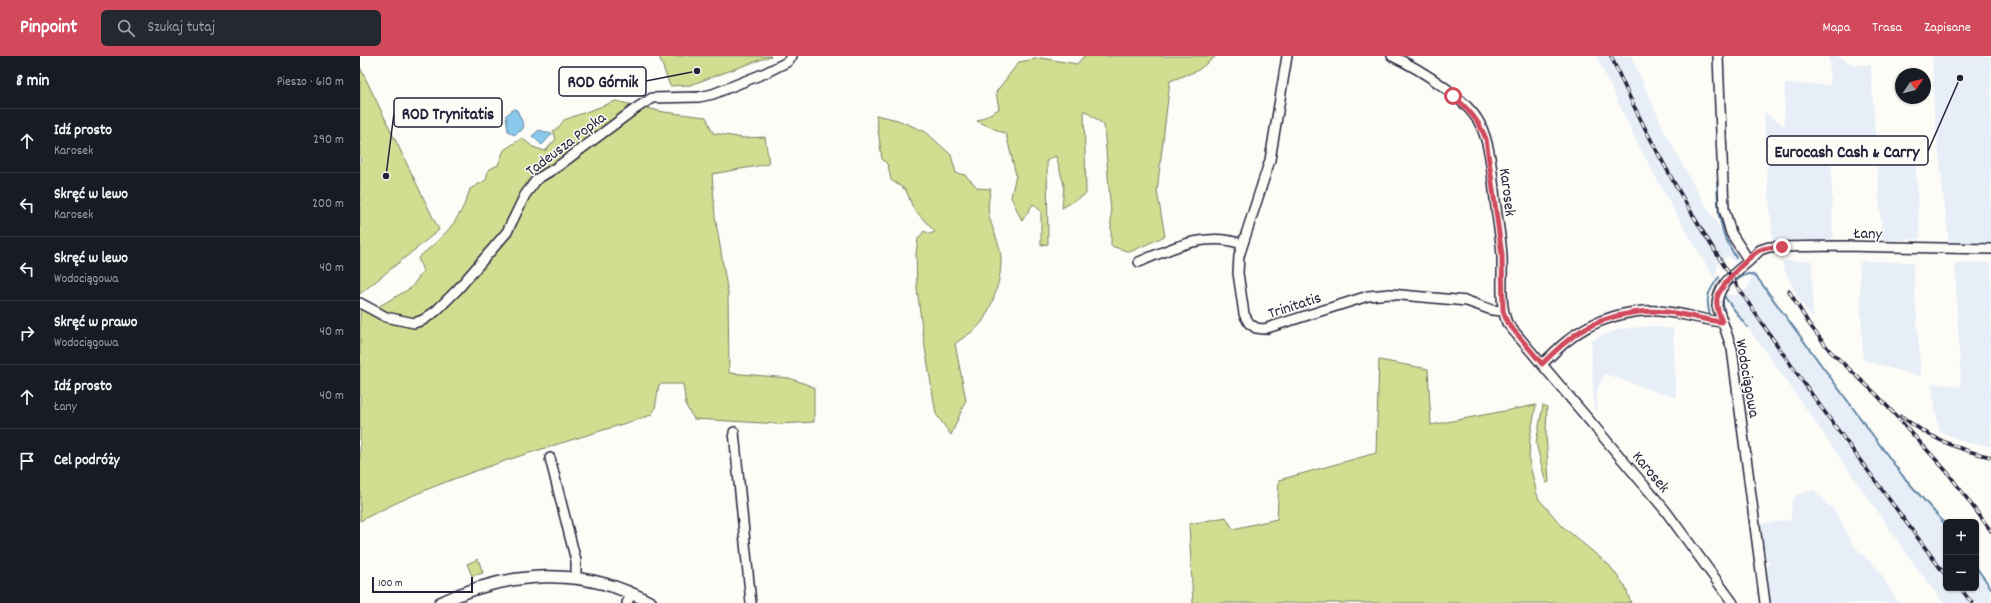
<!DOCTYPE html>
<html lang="pl">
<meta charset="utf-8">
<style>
body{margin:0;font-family:Dekko,sans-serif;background:#242831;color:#f1f3f6}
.controls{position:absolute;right:12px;bottom:12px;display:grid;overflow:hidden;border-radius:6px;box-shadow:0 1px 3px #0004}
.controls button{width:36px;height:36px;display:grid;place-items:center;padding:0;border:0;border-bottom:1px solid #363941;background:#171b24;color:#f1f3f6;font:20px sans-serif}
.compass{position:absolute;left:1535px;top:12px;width:36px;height:36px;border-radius:50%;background:#171b24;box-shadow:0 1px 3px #0004;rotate:55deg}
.scale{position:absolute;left:12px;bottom:10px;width:101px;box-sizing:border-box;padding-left:4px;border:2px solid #22223b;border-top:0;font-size:11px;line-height:14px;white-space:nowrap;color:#22223b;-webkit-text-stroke:3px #fdfcf7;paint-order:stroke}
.stop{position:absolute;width:12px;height:12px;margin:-9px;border:3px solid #d1495b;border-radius:50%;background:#fff}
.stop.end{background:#d1495b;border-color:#fff;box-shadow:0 1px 4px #0008}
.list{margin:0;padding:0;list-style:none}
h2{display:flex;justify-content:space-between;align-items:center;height:52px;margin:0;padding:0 16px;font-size:17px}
h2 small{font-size:13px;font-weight:400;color:#9ea1a6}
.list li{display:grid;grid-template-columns:26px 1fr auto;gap:12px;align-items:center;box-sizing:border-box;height:64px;padding:0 16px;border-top:1px solid #363941}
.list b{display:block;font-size:15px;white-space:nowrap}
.list p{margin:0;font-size:13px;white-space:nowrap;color:#9ea1a6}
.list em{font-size:13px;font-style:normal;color:#9ea1a6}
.icon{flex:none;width:22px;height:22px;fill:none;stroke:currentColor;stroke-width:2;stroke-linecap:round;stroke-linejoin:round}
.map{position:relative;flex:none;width:1631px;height:547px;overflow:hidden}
header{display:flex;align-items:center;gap:24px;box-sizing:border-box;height:56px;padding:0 20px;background:#d1495b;color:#fff}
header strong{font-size:19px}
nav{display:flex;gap:22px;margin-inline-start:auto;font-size:14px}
.search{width:280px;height:36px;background:#242831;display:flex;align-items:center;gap:10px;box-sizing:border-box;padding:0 14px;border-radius:6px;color:#9ea1a6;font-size:15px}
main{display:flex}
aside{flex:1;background:#171b24}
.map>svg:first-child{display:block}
</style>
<header>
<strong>Pinpoint</strong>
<div class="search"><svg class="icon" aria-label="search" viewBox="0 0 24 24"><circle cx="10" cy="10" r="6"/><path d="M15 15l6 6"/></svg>Szukaj tutaj</div>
<nav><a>Mapa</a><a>Trasa</a><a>Zapisane</a></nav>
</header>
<main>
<aside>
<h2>8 min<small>Pieszo · 610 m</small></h2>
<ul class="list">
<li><svg class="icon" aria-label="ahead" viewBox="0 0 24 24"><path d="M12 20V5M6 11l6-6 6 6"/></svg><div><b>Idź prosto</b><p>Karosek</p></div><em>290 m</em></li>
<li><svg class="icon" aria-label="left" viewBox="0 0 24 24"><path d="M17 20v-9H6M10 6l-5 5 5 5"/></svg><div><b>Skręć w lewo</b><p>Karosek</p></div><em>200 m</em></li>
<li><svg class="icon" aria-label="left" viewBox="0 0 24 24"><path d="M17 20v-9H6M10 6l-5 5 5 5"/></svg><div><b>Skręć w lewo</b><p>Wodociągowa</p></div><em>40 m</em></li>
<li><svg class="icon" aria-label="right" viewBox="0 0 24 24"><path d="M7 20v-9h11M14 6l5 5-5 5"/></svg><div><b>Skręć w prawo</b><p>Wodociągowa</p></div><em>40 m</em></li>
<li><svg class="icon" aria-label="ahead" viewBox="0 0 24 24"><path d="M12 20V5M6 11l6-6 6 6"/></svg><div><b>Idź prosto</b><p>Łany</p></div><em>40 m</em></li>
<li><svg class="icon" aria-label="arrive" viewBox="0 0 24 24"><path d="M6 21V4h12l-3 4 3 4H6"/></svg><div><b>Cel podróży</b></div></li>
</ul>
</aside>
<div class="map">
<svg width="1631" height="547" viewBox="0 0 1631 547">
<rect width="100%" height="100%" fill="#fdfcf7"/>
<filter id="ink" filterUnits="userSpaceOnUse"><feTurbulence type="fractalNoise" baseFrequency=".025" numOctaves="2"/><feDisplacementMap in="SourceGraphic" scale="8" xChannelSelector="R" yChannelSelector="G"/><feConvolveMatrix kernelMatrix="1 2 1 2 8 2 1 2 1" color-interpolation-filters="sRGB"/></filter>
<g filter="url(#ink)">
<path fill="#e7eef8" d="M1236 0H1271L1305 76 1333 128 1379 204 1376 206 1368 200 1357 208 1356 225 1308 144 1279 90Z
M1469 0H1477L1493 9H1511L1516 92 1531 91 1554 87 1560 183 1522 185 1516 92 1471 87 1473 187 1413 186 1407 120 1404 56 1424 70 1425 28 1470 29Z
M1572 0H1631V190L1589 189 1574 53Z
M1421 205H1452L1453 264 1438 242Z
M1499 205 1553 206 1561 321 1503 304Z
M1595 207H1631V390L1607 387 1579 375 1571 327 1601 331Z
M1392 215 1542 419 1586 469V532H1616V511L1631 532V547H1584L1558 514 1426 324 1364 239H1377L1389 231Z
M1291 270 1313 273 1316 342 1308 338 1300 337 1245 318 1237 334V356L1234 354 1231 284 1260 273Z
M1454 434 1477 458 1493 489 1517 512 1538 547H1410L1406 515 1410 505 1407 504 1404 492H1402L1399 468 1431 464 1432 444 1436 439Z"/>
<path fill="#d0de91" stroke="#798066" d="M299 0H411L330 29 310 30Z
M724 0H856L837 15 810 25 797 135 805 180 770 196 751 190V157L744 69 724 54 726 138 702 152 704 129 696 100 687 104 688 188 681 189V155L673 148 662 165 651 141 656 119 646 78 617 65 639 53 636 36 659 6 681 2 717 8Z
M0 11 79 174 0 238Z
M256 45 304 56 346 61 353 77 383 82 405 81 409 108 352 118 355 160 368 238 369 317 429 322 454 331V366L420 368 334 363 326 350 323 328H299L295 353 291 359C193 391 91 416 0 465V252L7 257 51 232 63 215 58 202C83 181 100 166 110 133L126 124 128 114 138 109 144 94 162 82 173 91 185 95 196 83 193 75 199 71 204 64Z
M516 59 538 64 566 76 591 99 596 117 605 119 618 132 631 133C624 160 632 166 639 190 646 211 634 248 622 266 616 275 603 281 595 288L606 344 591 379 576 358 563 279 557 233 556 197 558 183 564 175 570 178 575 176 553 152 546 134 531 124 528 109 522 103Z
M1019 304 1068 313 1071 369 1176 349 1170 381 1169 405 1178 442 1202 470 1249 509 1265 530 1271 547H833L829 468 866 461 873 473 917 463 919 424 1016 397Z
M1183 349 1187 351 1186 377 1189 426 1186 427 1176 387Z
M118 503 123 517 112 520 107 508Z"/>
<path fill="#8ac9eb" stroke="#6086a5" d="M154 53 157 54 164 70 162 74 154 79 148 75 146 59Z
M179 74 192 78 182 89 172 80Z"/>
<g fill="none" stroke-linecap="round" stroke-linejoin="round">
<path stroke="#6086a5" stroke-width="2" d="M1357 126 1359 160 1364 179 1376 202
M1364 240 1387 271
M1350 259C1345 241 1348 236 1359 221
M1368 270C1366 261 1362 251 1363 242 1365 232 1379 221 1388 218 1393 217 1396 221 1399 224L1542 419 1586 469
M1616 511 1631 532"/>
<g stroke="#22223b" stroke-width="12">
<path id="minor" d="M927 0 910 104 879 200 878 217 884 258 889 267 896 272 904 273 1008 240 1030 238 1107 245 1132 254 1143 255
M1032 0C1058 12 1107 42 1120 68 1131 90 1132 119 1135 143 1137 162 1141 181 1142 200 1143 222 1139 246 1147 267L1305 454 1373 547
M1358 0 1364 153 1371 177 1389 205C1374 218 1357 229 1357 250L1372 293 1405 547
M1389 205 1400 194 1409 191 1482 190 1631 193
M779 206C812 192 846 175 882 188
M0 247 26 261 54 267 63 264 76 255 98 233 147 176 165 139 177 123 197 111 275 53 292 42 339 41 353 38 405 17 427 6 432 0
M1182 308C1190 301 1198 292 1207 285 1232 263 1275 251 1307 256 1326 258 1343 264 1362 266
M374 376 391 547
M190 402 216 505V522
M267 547 271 538"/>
</g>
<g stroke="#22223b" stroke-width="14">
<path id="major" d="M80 547C148 515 223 509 291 547"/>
</g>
<use href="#minor" stroke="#fdfcf7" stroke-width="9"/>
<use href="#major" stroke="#fdfcf7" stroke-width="11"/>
<g stroke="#22223b" stroke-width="3.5">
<path id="rail" d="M1251 0C1333 191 1464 354 1586 520
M1429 235 1449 268 1470 295 1517 339 1588 417 1631 475
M1541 360C1568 381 1598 394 1631 401
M1600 532 1612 547"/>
</g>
<use href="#rail" stroke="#fdfcf7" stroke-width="2" stroke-dasharray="6" stroke-linecap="butt"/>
</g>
</g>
<g fill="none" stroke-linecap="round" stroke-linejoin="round" filter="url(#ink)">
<path stroke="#d1495b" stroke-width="5" d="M1093 40C1109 54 1118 63 1126 83L1142 199 1143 255 1147 266 1182 308C1190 300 1198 292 1207 285 1232 263 1274 252 1307 256 1326 258 1343 264 1362 266 1359 259 1356 250 1357 242 1360 230 1389 200 1400 194 1407 191 1415 191 1422 191"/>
</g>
<g text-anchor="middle" stroke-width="3" stroke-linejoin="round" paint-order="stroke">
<g font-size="16" fill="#22223b" stroke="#fdfcf7">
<text transform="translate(205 87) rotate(-37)" y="6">Tadeusza Popka</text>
<text transform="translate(1149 136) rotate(83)" y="6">Karosek</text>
<text transform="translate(1508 176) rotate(1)" y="6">Łany</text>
<text transform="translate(934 248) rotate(-18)" y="6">Trinitatis</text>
<text transform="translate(1389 322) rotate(80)" y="6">Wodociągowa</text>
<text transform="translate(1292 415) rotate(50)" y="6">Karosek</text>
</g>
</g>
<path fill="none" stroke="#22223b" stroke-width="1.5" d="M337 15L286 25M26 120L34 57M1600 22L1568 95"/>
<g fill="#22223b" stroke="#fdfcf7" stroke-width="1.5">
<circle cx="337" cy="15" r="4"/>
<circle cx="26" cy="120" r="4"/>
<circle cx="1600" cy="22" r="4"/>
</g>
<g fill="#fdfcf7" stroke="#22223b" stroke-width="1.5">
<rect x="199" y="11" width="87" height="29" rx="4"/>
<rect x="34" y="42" width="108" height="29" rx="4"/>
<rect x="1407" y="80" width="161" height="29" rx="4"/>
</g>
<g font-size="17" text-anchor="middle" font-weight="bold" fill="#22223b">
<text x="243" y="31">ROD Górnik</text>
<text x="88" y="63">ROD Trynitatis</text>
<text x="1487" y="101">Eurocash Cash &amp; Carry</text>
</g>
</svg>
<div class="controls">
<button>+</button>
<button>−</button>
</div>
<svg class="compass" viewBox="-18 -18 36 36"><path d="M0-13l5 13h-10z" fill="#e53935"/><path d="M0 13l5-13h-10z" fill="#9ea1a6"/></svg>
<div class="scale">100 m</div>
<div class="stop" style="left:1093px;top:40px"></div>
<div class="stop end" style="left:1422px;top:191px"></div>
</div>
</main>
